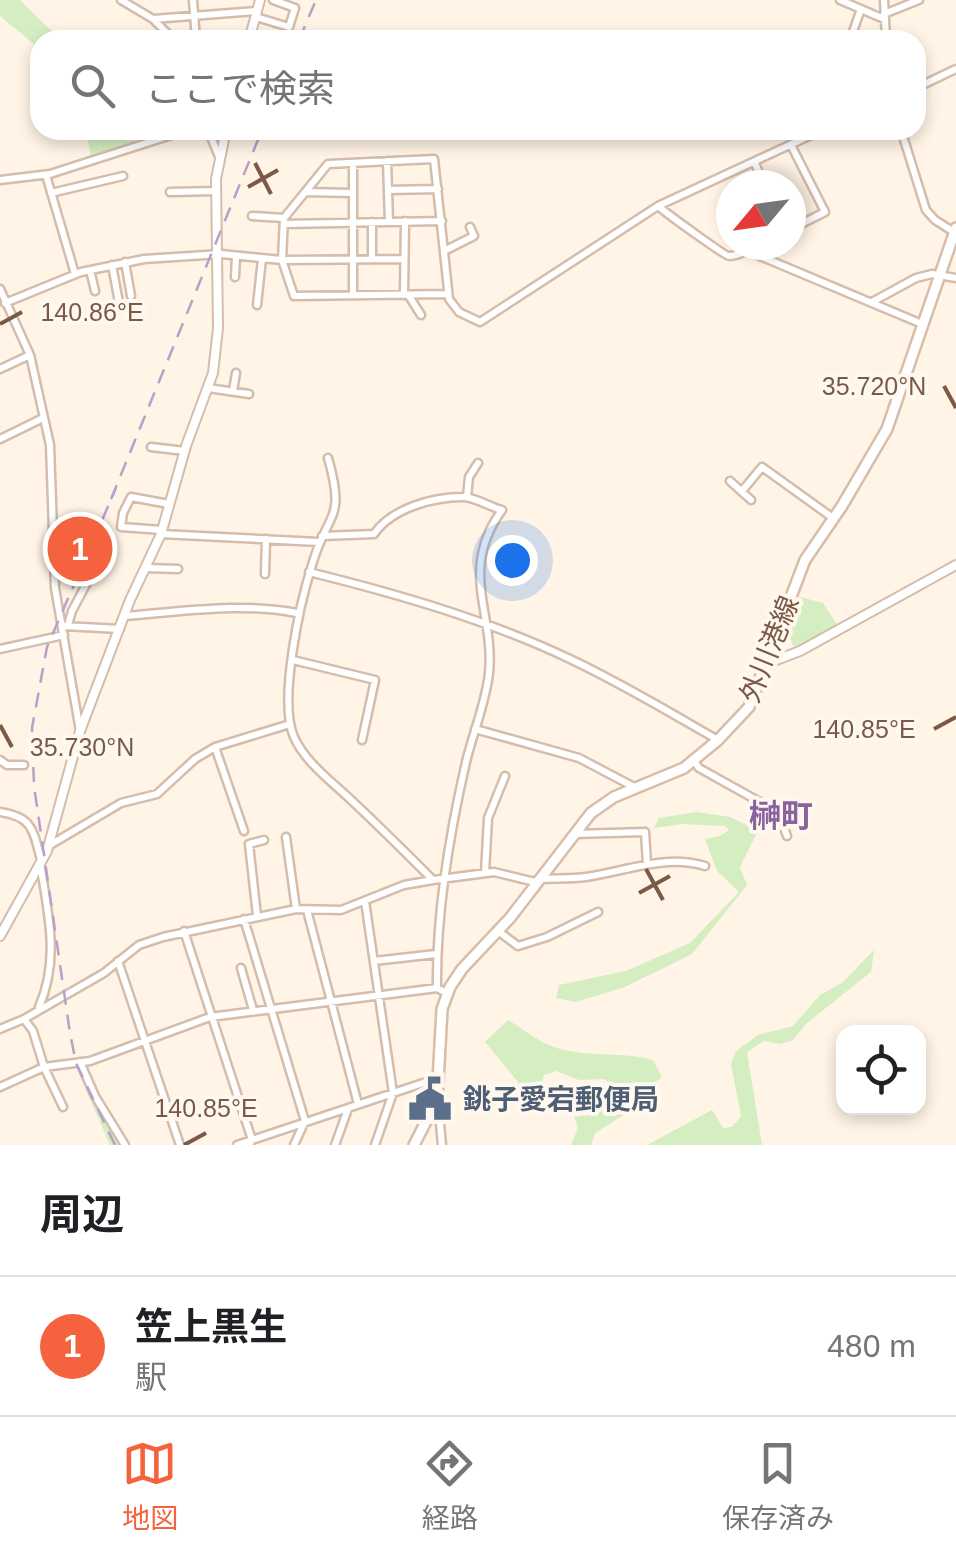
<!DOCTYPE html>
<html lang="ja">
<meta charset="utf-8">
<style>
body{margin:0;font-family:Helvetica,"Noto Sans JP",sans-serif;background:#f6f6f6;color:#202124}
.controls{position:absolute;right:30px;bottom:30px;display:grid;overflow:hidden;border-radius:20px;box-shadow:0 5px 15px #0003}
.controls button{width:90px;height:90px;display:grid;place-items:center;padding:0;border:0;border-bottom:2px solid #e0e0e0;background:#fff;color:#202124;font:50px sans-serif}
.compass{position:absolute;left:716px;top:170px;width:90px;height:90px;border-radius:50%;background:#fff;box-shadow:0 5px 15px #0003;rotate:241deg}
.you{position:absolute;left:512px;top:560px;width:35px;height:35px;margin:-25px;border:8px solid #fff;border-radius:50%;background:#1a73e8;box-shadow:0 0 0 15px #1a73e833}
.badge{display:grid;place-items:center;width:65px;height:65px;border-radius:50%;background:#f5633e;color:#fff;font-size:32px;font-weight:700}
.pin{position:absolute;translate:-50% -50%;border:5px solid #fff;box-shadow:0 2px 10px #0006}
.list{margin:0;padding:0;list-style:none}
h2{display:flex;justify-content:space-between;align-items:center;height:130px;margin:0;padding:0 40px;font-size:42px}
h2 small{font-size:32px;font-weight:400;color:#757577}
.list li{display:grid;grid-template-columns:65px 1fr auto;gap:30px;align-items:center;box-sizing:border-box;height:140px;padding:0 40px;border-top:2px solid #e0e0e0}
.list b{display:block;font-size:38px;white-space:nowrap}
.list p{margin:0;font-size:32px;white-space:nowrap;color:#757577}
.list em{font-size:32px;font-style:normal;color:#757577}
.icon{flex:none;width:55px;height:55px;fill:none;stroke:currentColor;stroke-width:2;stroke-linecap:round;stroke-linejoin:round}
.map{position:relative;flex:none;width:956px;height:1145px;overflow:hidden}
.search{position:absolute;background:#fff;box-shadow:0 5px 15px #0003;left:30px;right:30px;top:30px;height:110px;display:flex;align-items:center;gap:25px;box-sizing:border-box;padding:0 35px;border-radius:30px;color:#757577;font-size:38px}
.sheet{height:270px;background:#fff}
nav{display:flex;justify-content:space-around;align-items:center;box-sizing:border-box;height:140px;border-top:2px solid #e0e0e0;background:#fff;font-size:28px;color:#757577}
nav a{display:grid;justify-items:center;gap:5px}
nav .on{color:#f5633e}
.map>svg:first-child{display:block}
</style>
<div class="map">
<svg width="956" height="1145" viewBox="0 0 956 1145">
<rect width="100%" height="100%" fill="#fff4e5"/>
<path fill="#d4eec1" d="M0 0H20L61 40H40V49L0 16Z
M86 130H129L136 144 91 158Z
M793 595 823 603 839 628 794 648 791 640 779 637Z
M697 812 730 817 758 831 740 867 747 885 692 954 625 987 576 1002 556 998 559 985 626 971 690 943 739 892 717 871 705 839 720 836 729 830 725 826 683 824 654 828 659 818Z
M874 950 871 972 807 1023 793 1040 781 1044 764 1041 747 1052 762 1145H647L712 1110 723 1128 732 1127 741 1116 731 1064 736 1051 758 1035 793 1026 820 995 842 983Z
M508 1020C523 1029 540 1043 557 1048 589 1058 621 1051 653 1060L662 1077 639 1095 630 1111 595 1133 591 1145H571L578 1128 574 1117 589 1115 609 1102 607 1081 605 1079 579 1080 556 1071 544 1075 537 1105 485 1042Z
M77 1069 123 1145H110Z"/>
<g fill="none" stroke-linecap="round" stroke-linejoin="round">
<g stroke="#d5bdac" stroke-width="11">
<path id="minor" d="M121 0 153 19 174 40
M193 0 196 40
M840 0 884 19
M884 0 886 40
M884 14 919 0
M256 17 289 27 295 8 273 0
M153 19 257 11
M850 40 861 9
M916 88 956 69
M208 130 220 159
M901 130 926 210 935 220 954 232
M791 145 825 212 791 229
M387 161 389 222
M755 163 764 185
M46 175 75 274
M0 180 50 174 187 130
M388 190 438 189
M170 192 216 191
M306 192 352 193
M51 193 123 176
M658 206C666 213 725 256 729 256 739 256 751 249 759 245
M252 216 284 218
M372 222V259
M284 224 442 221
M446 250 474 236 470 227
M748 251 922 324
M125 262 131 296
M112 265 120 308
M90 270 95 291
M235 277 236 256
M0 289 30 355 50 445 55 588 80 731
M448 294 294 296 282 260 284 218 328 164 434 159 449 299 459 312 480 322 658 206 822 130
M353 295V163
M404 295 405 221
M409 296 421 315
M872 302 916 278 932 274 956 278
M5 303 81 272 144 259 221 254 282 260 404 259
M257 305 262 259
M0 369 30 355
M208 388 249 394
M233 391 236 373
M0 439 43 418
M151 447 185 451
M328 458C346 521 328 510 312 565 300 603 278 701 294 737 305 762 331 781 350 799 378 825 405 852 432 879
M730 481 751 500
M742 491 762 467 833 518
M467 497 469 477 478 463
M162 530 121 527 123 513 131 497 169 504
M161 534 319 542
M322 536 374 534C392 508 433 497 463 497 475 497 490 507 502 510 458 571 495 613 489 673 486 702 473 733 466 762 449 836 436 912 437 988
M146 568 178 569
M309 572C398 594 488 620 570 659 621 683 669 712 718 740
M265 574 266 539
M124 616C181 612 241 602 297 613
M68 625 72 611 106 547
M64 626 120 629
M0 649 64 635
M293 660 375 680 362 740
M475 729 579 758 634 787
M215 747 244 831
M0 760 7 765H24
M694 761 699 768 778 812 787 836
M0 812C33 817 33 830 41 860
M574 834 645 832 647 864
M286 837 296 909
M50 845 121 803 157 794 195 759 215 747 290 724
M485 873 488 818 505 776
M538 879C554 878 571 879 586 877 627 871 664 854 705 866
M365 901 393 1093 375 1145
M307 910 358 1104
M257 916 249 844 264 840
M244 919 305 1121 294 1145
M184 931 252 1140 249 1145
M498 931 518 946 547 937 598 912
M118 961 180 1145
M374 961 436 954
M241 968 253 1010
M39 1007C60 959 48 913 40 863
M24 1019 33 1031 44 1067 63 1107
M0 1029 24 1019 104 973 139 945 163 937 296 909 341 910 404 885 433 880 494 872 535 882
M80 1062 95 1096 125 1145
M0 1087 44 1067 90 1061 210 1017 437 988 447 993
M438 1102 442 1145
M237 1145 438 1078
M335 1145 348 1109"/>
</g>
<g stroke="#d5bdac" stroke-width="12">
<path id="tertiary" d="M249 40 260 0
M766 664 800 651 956 565
M0 936 47 851 80 731 130 600 161 534 186 446 213 373 218 328 216 179 226 130"/>
</g>
<g stroke="#d8bda9" stroke-width="14">
<path id="secondary" d="M414 1145 437 1100 442 1009 450 987 462 969 510 918 591 813 614 797 684 768 718 740 749 707 805 560 842 506 887 429 956 228"/>
</g>
<use href="#minor" stroke="#fff" stroke-width="6"/>
<use href="#tertiary" stroke="#fff" stroke-width="8"/>
<use href="#secondary" stroke="#fff" stroke-width="9"/>
<path stroke="#b7a1ca" stroke-width="2.5" stroke-dasharray="15 10" stroke-linecap="butt" d="M299 40 316 0
M111 499 262 130
M115 1145 76 1063 70 1033 34 786 32 728 47 647 116 488"/>
</g>
<path fill="none" stroke="#7b5947" stroke-width="4" d="M255 163 271 194M248 187 278 170M0 324 22 312M944 386 956 408M0 725 12 747M934 729 956 717M646 869 663 900M639 893 670 876M184 1145 206 1133"/>
<defs>
<g id="civic-bare" transform="scale(3.45)"><path d="M-.6-6.5H3V-4.5H.6V-3L4-1V1h2V6H-6V1h2V-1L-.6-3ZM-1.2 2.5V6h2.4V2.5Z" fill="#5c6f8a" stroke="#fff8ee" stroke-width="2.5" paint-order="stroke"/></g>
</defs>
<g fill-rule="evenodd">
<use href="#civic-bare" x="430" y="1099"/>
</g>
<g text-anchor="middle" stroke-width="8" stroke-linejoin="round" paint-order="stroke">
<g font-size="28" fill="#7b5947" stroke="#fff8ee">
<text transform="translate(769 649) rotate(-68)" y="10">外川港線</text>
</g>
<g font-size="28" font-weight="bold" fill="#4e5e75" stroke="#fff8ee" text-anchor="start">
<text x="463" y="1109">銚子愛宕郵便局</text>
</g>
<g font-size="32" font-weight="bold" fill="#89629f" stroke="#fff8ee">
<text x="781" y="827">榊町</text>
</g>
</g>
<g font-size="25" text-anchor="middle" fill="#7b5947" stroke="#fff8ee" stroke-width="8" stroke-linejoin="round" paint-order="stroke">
<text x="92" y="321">140.86°E</text>
<text x="874" y="395">35.720°N</text>
<text x="864" y="738">140.85°E</text>
<text x="82" y="756">35.730°N</text>
<text x="206" y="1117">140.85°E</text>
</g>
</svg>
<div class="controls">
<button><svg class="icon" aria-label="locate" viewBox="0 0 24 24"><circle cx="12" cy="12" r="6"/><path d="M12 2v4M12 18v4M2 12h4M18 12h4"/></svg></button>
</div>
<svg class="compass" viewBox="-18 -18 36 36"><path d="M0-13l5 13h-10z" fill="#e53935"/><path d="M0 13l5-13h-10z" fill="#757577"/></svg>
<div class="you"></div>
<div class="pin badge" style="left:80px;top:549px">1</div>
<div class="search"><svg class="icon" aria-label="search" viewBox="0 0 24 24"><circle cx="10" cy="10" r="6"/><path d="M15 15l6 6"/></svg>ここで検索</div>
</div>
<section class="sheet">
<h2>周辺<small></small></h2>
<ul class="list">
<li><span class="badge">1</span><div><b>笠上黒生</b><p>駅</p></div><em>480 m</em></li>
</ul>
</section>
<nav>
<a class="on"><svg class="icon" aria-label="map" viewBox="0 0 24 24"><path d="M3 6l6-2 6 2 6-2v14l-6 2-6-2-6 2zM9 4v14M15 6v14"/></svg>地図</a>
<a><svg class="icon" aria-label="directions" viewBox="0 0 24 24"><path d="M12 3l9 9-9 9-9-9zM9 14v-3h6M13 9l2 2-2 2"/></svg>経路</a>
<a><svg class="icon" aria-label="saved" viewBox="0 0 24 24"><path d="M7 4h10v16l-5-4-5 4z"/></svg>保存済み</a>
</nav>
